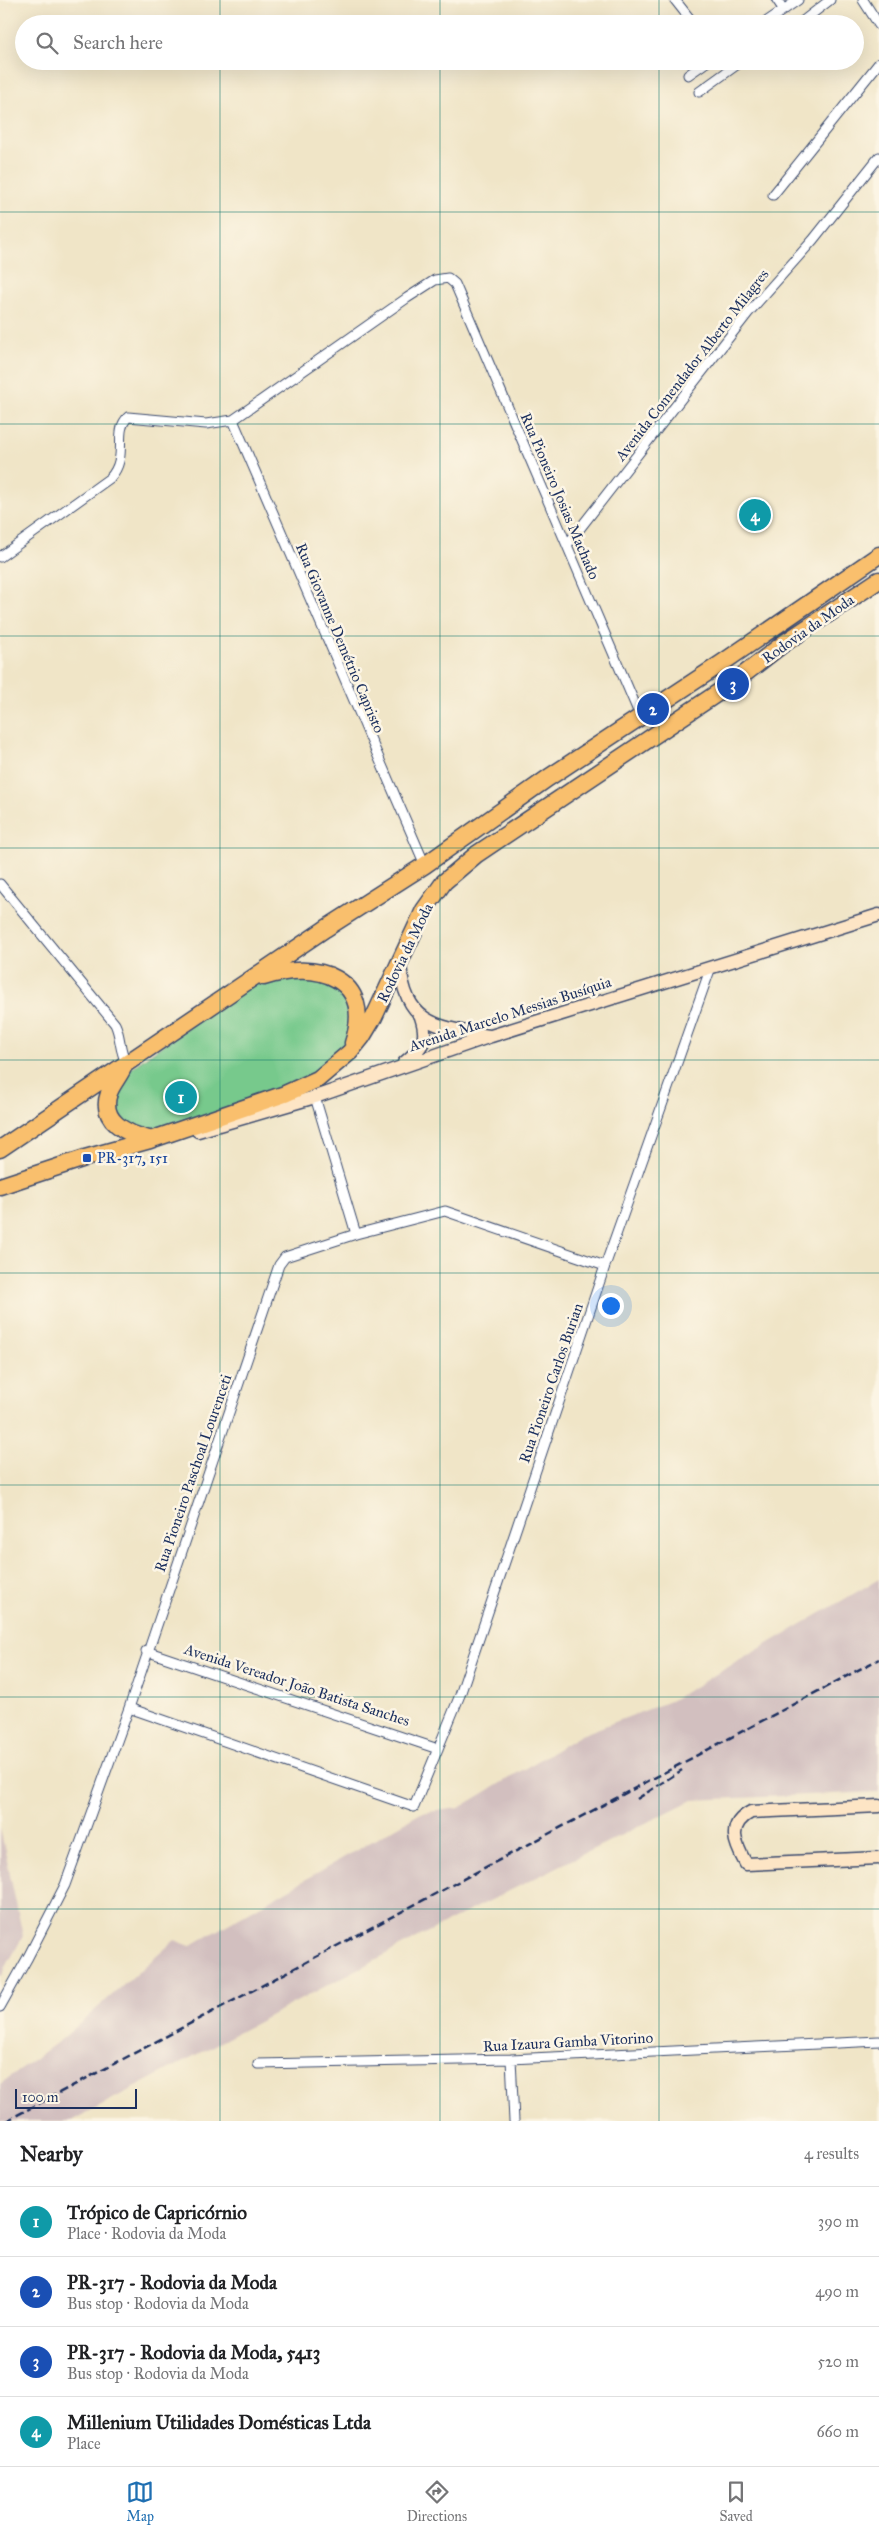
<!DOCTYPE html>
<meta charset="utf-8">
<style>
body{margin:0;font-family:"IM FELL Great Primer",serif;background:#f2f2f2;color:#202124}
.scale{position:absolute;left:15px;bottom:12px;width:122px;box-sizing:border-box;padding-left:5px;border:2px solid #1b2f5e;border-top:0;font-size:14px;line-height:18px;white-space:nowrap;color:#1b2f5e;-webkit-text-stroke:4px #fcf5e5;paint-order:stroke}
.you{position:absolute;left:610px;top:1305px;width:18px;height:18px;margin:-12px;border:4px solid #fff;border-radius:50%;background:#1a73e8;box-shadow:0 0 0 8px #1a73e833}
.badge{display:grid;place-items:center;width:32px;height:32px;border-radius:50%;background:#1f6fb2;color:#fff;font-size:16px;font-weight:700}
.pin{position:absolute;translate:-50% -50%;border:2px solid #fff;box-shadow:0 1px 5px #0006}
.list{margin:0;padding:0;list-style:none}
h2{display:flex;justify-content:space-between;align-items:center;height:65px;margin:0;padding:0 20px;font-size:21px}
h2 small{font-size:16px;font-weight:400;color:#757577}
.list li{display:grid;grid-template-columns:32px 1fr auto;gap:15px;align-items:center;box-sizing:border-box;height:70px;padding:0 20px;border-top:1px solid #e0e0e0}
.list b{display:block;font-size:19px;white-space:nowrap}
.list p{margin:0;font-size:16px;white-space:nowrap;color:#757577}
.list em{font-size:16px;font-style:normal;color:#757577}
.icon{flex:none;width:28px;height:28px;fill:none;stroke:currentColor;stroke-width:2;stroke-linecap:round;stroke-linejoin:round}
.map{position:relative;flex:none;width:879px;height:2121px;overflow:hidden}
.search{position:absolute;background:#fff;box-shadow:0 5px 20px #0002;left:15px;right:15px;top:15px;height:55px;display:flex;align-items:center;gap:12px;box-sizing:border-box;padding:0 18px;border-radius:28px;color:#757577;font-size:19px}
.sheet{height:345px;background:#fff}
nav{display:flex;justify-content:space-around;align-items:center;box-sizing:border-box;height:70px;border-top:1px solid #e0e0e0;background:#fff;font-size:14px;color:#757577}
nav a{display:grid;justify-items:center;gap:2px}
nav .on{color:#1f6fb2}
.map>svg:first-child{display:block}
</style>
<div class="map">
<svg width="879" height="2121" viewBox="0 0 879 2121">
<rect width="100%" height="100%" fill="#fcf5e5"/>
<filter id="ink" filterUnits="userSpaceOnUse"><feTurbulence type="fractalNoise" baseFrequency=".02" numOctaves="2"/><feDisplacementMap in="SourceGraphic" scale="10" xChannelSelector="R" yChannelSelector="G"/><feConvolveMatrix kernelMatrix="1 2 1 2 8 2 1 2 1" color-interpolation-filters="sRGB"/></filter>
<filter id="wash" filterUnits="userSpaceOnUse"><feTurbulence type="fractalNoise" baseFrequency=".0096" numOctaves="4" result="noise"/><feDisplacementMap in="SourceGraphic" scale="20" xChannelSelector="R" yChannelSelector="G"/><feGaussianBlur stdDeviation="1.12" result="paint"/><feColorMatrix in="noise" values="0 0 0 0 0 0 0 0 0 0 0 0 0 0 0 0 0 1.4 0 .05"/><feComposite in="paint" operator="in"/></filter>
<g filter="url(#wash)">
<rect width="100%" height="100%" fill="#f0e5c7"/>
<path fill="#d2bfbf" d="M879 1579V1792L692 1800 445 1923 71 2121H0V2084L62 2039 175 1940 190 1946 421 1813 459 1808 581 1735 670 1701Z
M0 1828 23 1936 0 1978Z"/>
<path fill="#77c98c" stroke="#497c75" d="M290 970 352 992 350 1052 318 1079 150 1140 119 1129 110 1090 118 1078 249 982Z"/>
</g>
<g filter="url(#ink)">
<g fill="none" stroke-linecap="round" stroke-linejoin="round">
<g stroke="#3b4a6e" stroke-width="11">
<path id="street" d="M675 0 694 24
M777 0 784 10
M863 0 879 25
M763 24 798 0
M799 24 830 0
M688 75 708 61
M699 92 742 61
M773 195 879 63
M233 420 425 865
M567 545 748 313 813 240 879 157
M0 557 110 478C130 456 112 432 128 417L206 424 233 420 407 298 435 280 448 278 455 284 641 718
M0 884 115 1024C121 1036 119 1050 126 1062
M315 1097 356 1234
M146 1651 438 1749
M129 1708 414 1807 460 1695 605 1266 711 967
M0 2007 28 1957 65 1885 129 1708 279 1265 285 1257 356 1234 445 1211 605 1266
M511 2059 514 2121
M258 2064 511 2059 879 2041"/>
</g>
<g stroke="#3b4a6e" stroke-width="15">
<path id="secondary" d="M400 964C405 1025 437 1027 489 1036
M404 1063C422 1048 429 1041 421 1017
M198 1131 315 1097 491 1036 879 915
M879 1806 751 1812C726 1825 735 1844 746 1864L879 1858"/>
</g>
<g stroke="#3b4a6e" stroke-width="19">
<path id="highway" d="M264 977C316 960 375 977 353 1043
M123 1068C119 1077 112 1084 109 1093 99 1121 127 1134 149 1139
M0 1149 325 929 425 865 548 778 722 663 879 555
M0 1186 85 1158 150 1140 285 1094 318 1079 350 1052 362 1037 374 1017 424 910 444 882 477 854 734 682 783 644 879 580"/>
</g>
<use href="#street" stroke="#fff" stroke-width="9"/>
<use href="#secondary" stroke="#fde5c5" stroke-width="12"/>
<use href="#highway" stroke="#f9bf6d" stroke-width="16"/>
<path stroke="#1b2f5e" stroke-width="2.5" stroke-dasharray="8 4" stroke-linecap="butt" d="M637 1799 682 1770
M6 2121 879 1659"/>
</g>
</g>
<path fill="none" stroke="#0f766e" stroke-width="1" stroke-opacity="0.55" d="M220 0V24M440 0V24M659 0V24M220 61V2121M440 61V2121M659 61V2121M0 212H879M0 424H879M0 636H879M0 848H879M0 1060H879M0 1273H879M0 1485H879M0 1697H879M0 1909H879"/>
<rect fill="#1a4fb4" stroke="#fcf5e5" stroke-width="2" x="82" y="1153" width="10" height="10" rx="2.5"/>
<g text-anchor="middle" stroke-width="5" stroke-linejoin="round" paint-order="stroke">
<g font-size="15" fill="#1b2f5e" stroke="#fcf5e5">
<text transform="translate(692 365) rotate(-52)" y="5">Avenida Comendador Alberto Milagres</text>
<text transform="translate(560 496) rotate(67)" y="5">Rua Pioneiro Josias Machado</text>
<text transform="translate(808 629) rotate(-35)" y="5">Rodovia da Moda</text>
<text transform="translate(340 638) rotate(67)" y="5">Rua Giovanne Demétrio Capristo</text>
<text transform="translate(405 953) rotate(-64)" y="5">Rodovia da Moda</text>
<text transform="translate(510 1014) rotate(-18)" y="5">Avenida Marcelo Messias Busíquia</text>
<text transform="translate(551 1383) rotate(-71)" y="5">Rua Pioneiro Carlos Burian</text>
<text transform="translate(193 1473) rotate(-71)" y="5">Rua Pioneiro Paschoal Lourenceti</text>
<text transform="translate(297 1685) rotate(18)" y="5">Avenida Vereador João Batista Sanches</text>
<text transform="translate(568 2042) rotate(-3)" y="5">Rua Izaura Gamba Vitorino</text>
</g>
<g font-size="15" fill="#164399" stroke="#fcf5e5" text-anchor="start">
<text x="97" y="1163">PR-317, 151</text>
</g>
</g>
</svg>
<div class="scale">100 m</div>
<div class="you"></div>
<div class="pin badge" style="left:181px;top:1097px;background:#0f9aa8">1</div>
<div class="pin badge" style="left:653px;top:709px;background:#1a4fb4">2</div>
<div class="pin badge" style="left:733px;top:684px;background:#1a4fb4">3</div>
<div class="pin badge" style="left:755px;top:515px;background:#0f9aa8">4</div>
<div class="search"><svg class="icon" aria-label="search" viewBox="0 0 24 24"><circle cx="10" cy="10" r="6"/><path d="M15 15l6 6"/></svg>Search here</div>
</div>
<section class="sheet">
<h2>Nearby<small>4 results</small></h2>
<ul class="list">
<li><span class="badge" style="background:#0f9aa8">1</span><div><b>Trópico de Capricórnio</b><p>Place · Rodovia da Moda</p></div><em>390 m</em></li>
<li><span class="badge" style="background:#1a4fb4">2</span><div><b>PR-317 - Rodovia da Moda</b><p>Bus stop · Rodovia da Moda</p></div><em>490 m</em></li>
<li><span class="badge" style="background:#1a4fb4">3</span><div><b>PR-317 - Rodovia da Moda, 5413</b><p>Bus stop · Rodovia da Moda</p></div><em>520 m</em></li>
<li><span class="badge" style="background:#0f9aa8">4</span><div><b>Millenium Utilidades Domésticas Ltda</b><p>Place</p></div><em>660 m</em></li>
</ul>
</section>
<nav>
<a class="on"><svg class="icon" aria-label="map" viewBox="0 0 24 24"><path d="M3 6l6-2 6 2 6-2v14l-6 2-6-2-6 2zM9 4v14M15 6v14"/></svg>Map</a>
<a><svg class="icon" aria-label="directions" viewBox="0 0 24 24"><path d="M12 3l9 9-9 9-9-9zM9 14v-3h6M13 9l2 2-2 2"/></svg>Directions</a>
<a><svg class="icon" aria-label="saved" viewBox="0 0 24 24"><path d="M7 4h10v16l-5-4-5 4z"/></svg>Saved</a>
</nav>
